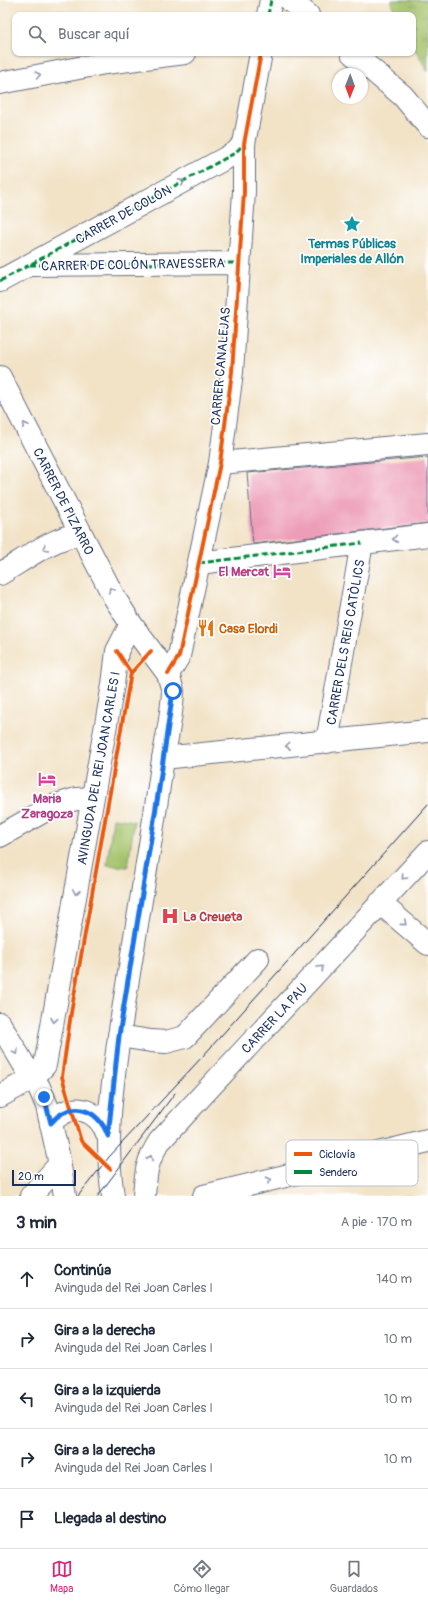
<!DOCTYPE html>
<html lang="es">
<meta charset="utf-8">
<style>
body{margin:0;font-family:Pangolin,sans-serif;background:#f6f6f7;color:#1f2937}
.compass{position:absolute;left:332px;top:68px;width:36px;height:36px;border-radius:50%;background:#fff;box-shadow:0 1px 3px #0004;rotate:181deg}
.scale{position:absolute;left:12px;bottom:10px;width:64px;box-sizing:border-box;padding-left:4px;border:2px solid #1b2f5e;border-top:0;font-size:11px;line-height:14px;white-space:nowrap;color:#1b2f5e;-webkit-text-stroke:3px #fff;paint-order:stroke}
.stop{position:absolute;width:12px;height:12px;margin:-9px;border:3px solid #1a73e8;border-radius:50%;background:#fff}
.stop.end{background:#1a73e8;border-color:#fff;box-shadow:0 1px 4px #0008}
.list{margin:0;padding:0;list-style:none}
h2{display:flex;justify-content:space-between;align-items:center;height:52px;margin:0;padding:0 16px;font-size:17px}
h2 small{font-size:13px;font-weight:400;color:#747a83}
.list li{display:grid;grid-template-columns:26px 1fr auto;gap:12px;align-items:center;box-sizing:border-box;height:60px;padding:0 16px;border-top:1px solid #e0e1e3}
.list b{display:block;font-size:15px;white-space:nowrap}
.list p{margin:0;font-size:13px;white-space:nowrap;color:#747a83}
.list em{font-size:13px;font-style:normal;color:#747a83}
.icon{flex:none;width:22px;height:22px;fill:none;stroke:currentColor;stroke-width:2;stroke-linecap:round;stroke-linejoin:round}
.map{position:relative;flex:none;width:428px;height:1196px;overflow:hidden}
.search{position:absolute;background:#fff;box-shadow:0 1px 3px #0004;left:12px;right:12px;top:12px;height:44px;display:flex;align-items:center;gap:10px;box-sizing:border-box;padding:0 14px;border-radius:8px;color:#747a83;font-size:15px}
.sheet{height:352px;background:#fff}
nav{display:flex;justify-content:space-around;align-items:center;box-sizing:border-box;height:56px;border-top:1px solid #e0e1e3;background:#fff;font-size:11px;color:#747a83}
nav a{display:grid;justify-items:center;gap:2px}
nav .on{color:#db2777}
.map>svg:first-child{display:block}
</style>
<div class="map">
<svg width="428" height="1196" viewBox="0 0 428 1196">
<defs>
<pattern id="grass-tufts" width="24" height="20" patternUnits="userSpaceOnUse"><rect width="24" height="20" fill="#a4c269"/><path d="M3 7l-1-3M5 7V3M7 7l1-3M15 17l-1-3M17 17v-4M19 17l1-3" fill="none" stroke="#859e5a"/></pattern>
</defs>
<rect width="100%" height="100%" fill="#fff"/>
<filter id="ink" filterUnits="userSpaceOnUse"><feTurbulence type="fractalNoise" baseFrequency=".025" numOctaves="2"/><feDisplacementMap in="SourceGraphic" scale="8" xChannelSelector="R" yChannelSelector="G"/><feConvolveMatrix kernelMatrix="1 2 1 2 8 2 1 2 1" color-interpolation-filters="sRGB"/></filter>
<filter id="wash" filterUnits="userSpaceOnUse"><feTurbulence type="fractalNoise" baseFrequency=".012" numOctaves="4" result="noise"/><feDisplacementMap in="SourceGraphic" scale="16" xChannelSelector="R" yChannelSelector="G"/><feGaussianBlur stdDeviation="0.9" result="paint"/><feColorMatrix in="noise" values="0 0 0 0 0 0 0 0 0 0 0 0 0 0 0 0 0 1.4 0 .05"/><feComposite in="paint" operator="in"/></filter>
<g filter="url(#wash)">
<rect width="100%" height="100%" fill="#f2e3c7"/>
<path fill="url(#grass-tufts)" stroke="#607864" d="M391 0H428V72L413 45V15H397L391 3Z"/>
<path fill="#a4c269" stroke="#607864" d="M113 818 134 821 128 867 107 865Z"/>
<g id="blocks">
<path fill="#ed9db8" d="M428 457V523L253 544 247 473Z"/>
</g>
</g>
<g filter="url(#ink)">
<use href="#blocks" fill-opacity="0" stroke="#666e83" stroke-width="1"/>
<g fill="none" stroke-linecap="round" stroke-linejoin="round">
<g stroke="#666e83" stroke-width="24">
<path id="street" d="M290 0 308 15
M268 15 271 0
M352 53 403 96 428 126
M0 83 105 63 185 53
M31 265 238 263
M0 281 235 153 244 144
M220 463 428 444
M199 563 428 535
M0 574C24 560 53 537 81 534
M168 674 179 656 220 463 232 372 244 192V144L261 53
M327 742 362 543
M163 758 428 731
M0 836 53 806 76 799 93 798
M380 903 428 944
M119 1036 151 1041 166 1042 185 1037 258 959
M0 1096 33 1078 45 1065 113 685 117 651 131 624
M51 1123C71 1099 99 1109 108 1136
M144 1196C146 1172 146 1163 159 1142L428 852
M204 1196 428 1141"/>
</g>
<g stroke="#666e83" stroke-width="24">
<path id="secondary" d="M0 377 114 597 131 624 168 674 173 691C172 718 165 745 161 772 149 858 133 944 120 1030 112 1086 104 1139 113 1196
M0 1024 23 1063 39 1087 47 1106 58 1155 65 1196
M31 1196 60 1164"/>
</g>
<use href="#street" stroke="#fff" stroke-width="22"/>
<use href="#secondary" stroke="#fff" stroke-width="22"/>
<path stroke="#1b2f5e" stroke-width="1" d="M78 1196 109 1157 203 1056 428 804
M98 1196 175 1093"/>
<path stroke="#00873e" stroke-width="3" stroke-dasharray="6 3" stroke-linecap="butt" d="M268 15 271 0
M30 265 238 263
M0 281 235 153 244 144
M199 563 362 543"/>
<g stroke="#fff" stroke-width="6">
<path id="cycleway" d="M117 651 131 673 151 651
M168 674 179 656 220 463 232 372 244 192V144L261 53
M110 1169 81 1141 62 1077 71 1013 131 673"/>
</g>
<use href="#cycleway" stroke="#e8590c" stroke-width="4"/>
</g>
<defs><path id="oneway-chevron" d="M-2-3.5L2.5 0L-2 3.5" fill="none" stroke-width="1.6" stroke-linecap="round" stroke-linejoin="round"/></defs>
<g stroke="#8d97ae">
<use href="#oneway-chevron" transform="translate(38 75) rotate(-11)"/>
<use href="#oneway-chevron" transform="translate(182 182) rotate(-29)"/>
<use href="#oneway-chevron" transform="translate(25 425) rotate(-117)"/>
<use href="#oneway-chevron" transform="translate(395 539) rotate(173)"/>
<use href="#oneway-chevron" transform="translate(45 548) rotate(150)"/>
<use href="#oneway-chevron" transform="translate(111 590) rotate(-118)"/>
<use href="#oneway-chevron" transform="translate(288 746) rotate(174)"/>
<use href="#oneway-chevron" transform="translate(404 877) rotate(133)"/>
<use href="#oneway-chevron" transform="translate(76 892) rotate(100)"/>
<use href="#oneway-chevron" transform="translate(404 923) rotate(41)"/>
<use href="#oneway-chevron" transform="translate(321 968) rotate(-47)"/>
<use href="#oneway-chevron" transform="translate(54 1020) rotate(100)"/>
<use href="#oneway-chevron" transform="translate(16 1052) rotate(59)"/>
<use href="#oneway-chevron" transform="translate(150 1158) rotate(-67)"/>
<use href="#oneway-chevron" transform="translate(269 1180) rotate(-14)"/>
</g>
</g>
<g fill="none" stroke-linecap="round" stroke-linejoin="round" filter="url(#ink)">
<path stroke="#1a73e8" stroke-width="5" d="M44 1097 51 1123C71 1099 99 1109 108 1136L119 1036 158 795 173 691"/>
</g>
<defs>
<g id="sight-bare" transform="scale(1.38)"><path d="M0-6L1.8-2.2L6-1.7L2.9 1.2L3.7 5.4L0 3.3L-3.7 5.4L-2.9 1.2L-6-1.7L-1.8-2.2Z" fill="#0f9aa8" stroke="#fff" stroke-width="2.5" paint-order="stroke"/></g>
<g id="hotel-bare" transform="scale(1.38)"><path d="M-6-4.5h1.5V1H6V5H4.5V3h-9V5H-6ZM-4 0a1.8 1.8 0 1 1 3.6 0ZM.5 0V-2.5h3Q6-2.5 6 0Z" fill="#d1479c" stroke="#fff" stroke-width="2.5" paint-order="stroke"/></g>
<g id="restaurant-bare" transform="scale(1.38)"><path d="M-5-6h1v4h1v-4h1v4h1v-4h1v5L-1.5 .5V6h-2V.5L-5-1ZM5-6V6H3V1.5H1.5Q1.5-4 5-6Z" fill="#e8710a" stroke="#fff" stroke-width="2.5" paint-order="stroke"/></g>
<g id="hospital-bare" transform="scale(1.38)"><path d="M-5-5h3v3.5h4V-5h3V5h-3V1.5h-4V5h-3Z" fill="#e0444e" stroke="#fff" stroke-width="2.5" paint-order="stroke"/></g>
</defs>
<g fill-rule="evenodd">
<use href="#sight-bare" x="352" y="224"/>
<use href="#hotel-bare" x="282" y="571"/>
<use href="#restaurant-bare" x="206" y="628"/>
<use href="#hotel-bare" x="47" y="779"/>
<use href="#hospital-bare" x="170" y="916"/>
</g>
<g text-anchor="middle" stroke-width="3.5" stroke-linejoin="round" paint-order="stroke">
<g font-size="13" fill="#1b2f5e" stroke="#fff">
<text transform="translate(123 214) rotate(-29)" y="5">CARRER DE COLÓN</text>
<text transform="translate(133 264) rotate(-1)" y="5">CARRER DE COLÓN TRAVESSERA</text>
<text transform="translate(220 366) rotate(-85)" y="5">CARRER CANALEJAS</text>
<text transform="translate(64 501) rotate(63)" y="5">CARRER DE PIZARRO</text>
<text transform="translate(345 642) rotate(-80)" y="5">CARRER DELS REIS CATÒLICS</text>
<text transform="translate(98 768) rotate(-80)" y="5">AVINGUDA DEL REI JOAN CARLES I</text>
<text transform="translate(274 1018) rotate(-47)" y="5">CARRER LA PAU</text>
</g>
<g font-size="13" font-weight="bold" fill="#0d838f" stroke="#fff">
<text x="352" y="248">Termas Públicas<tspan x="352" dy="15">Imperiales de Allón</tspan></text>
</g>
<g font-size="13" font-weight="bold" fill="#b23c85" stroke="#fff" text-anchor="end">
<text x="269" y="576">El Mercat</text>
<text x="47" y="803" text-anchor="middle">Maria<tspan x="47" dy="15">Zaragoza</tspan></text>
</g>
<g font-size="13" font-weight="bold" fill="#c56008" stroke="#fff" text-anchor="start">
<text x="219" y="633">Casa Elordi</text>
</g>
<g font-size="13" font-weight="bold" fill="#be3a42" stroke="#fff" text-anchor="start">
<text x="183" y="921">La Creueta</text>
</g>
</g>
<rect x="286" y="1140" width="132" height="46" rx="6" fill="#fff" stroke="#bbc1cf" stroke-width="1"/>
<rect x="294" y="1152" width="18" height="4" fill="#e8590c"/>
<rect x="294" y="1170" width="18" height="4" fill="#00873e"/>
<g font-size="11" fill="#1b2f5e">
<text x="319" y="1158">Ciclovía</text>
<text x="319" y="1176">Sendero</text>
</g>
</svg>
<svg class="compass" viewBox="-18 -18 36 36"><path d="M0-13l5 13h-10z" fill="#e53935"/><path d="M0 13l5-13h-10z" fill="#747a83"/></svg>
<div class="scale">20 m</div>
<div class="stop" style="left:173px;top:691px"></div>
<div class="stop end" style="left:44px;top:1097px"></div>
<div class="search"><svg class="icon" aria-label="search" viewBox="0 0 24 24"><circle cx="10" cy="10" r="6"/><path d="M15 15l6 6"/></svg>Buscar aquí</div>
</div>
<section class="sheet">
<h2>3 min<small>A pie · 170 m</small></h2>
<ul class="list">
<li><svg class="icon" aria-label="ahead" viewBox="0 0 24 24"><path d="M12 20V5M6 11l6-6 6 6"/></svg><div><b>Continúa</b><p>Avinguda del Rei Joan Carles I</p></div><em>140 m</em></li>
<li><svg class="icon" aria-label="right" viewBox="0 0 24 24"><path d="M7 20v-9h11M14 6l5 5-5 5"/></svg><div><b>Gira a la derecha</b><p>Avinguda del Rei Joan Carles I</p></div><em>10 m</em></li>
<li><svg class="icon" aria-label="left" viewBox="0 0 24 24"><path d="M17 20v-9H6M10 6l-5 5 5 5"/></svg><div><b>Gira a la izquierda</b><p>Avinguda del Rei Joan Carles I</p></div><em>10 m</em></li>
<li><svg class="icon" aria-label="right" viewBox="0 0 24 24"><path d="M7 20v-9h11M14 6l5 5-5 5"/></svg><div><b>Gira a la derecha</b><p>Avinguda del Rei Joan Carles I</p></div><em>10 m</em></li>
<li><svg class="icon" aria-label="arrive" viewBox="0 0 24 24"><path d="M6 21V4h12l-3 4 3 4H6"/></svg><div><b>Llegada al destino</b></div></li>
</ul>
</section>
<nav>
<a class="on"><svg class="icon" aria-label="map" viewBox="0 0 24 24"><path d="M3 6l6-2 6 2 6-2v14l-6 2-6-2-6 2zM9 4v14M15 6v14"/></svg>Mapa</a>
<a><svg class="icon" aria-label="directions" viewBox="0 0 24 24"><path d="M12 3l9 9-9 9-9-9zM9 14v-3h6M13 9l2 2-2 2"/></svg>Cómo llegar</a>
<a><svg class="icon" aria-label="saved" viewBox="0 0 24 24"><path d="M7 4h10v16l-5-4-5 4z"/></svg>Guardados</a>
</nav>
